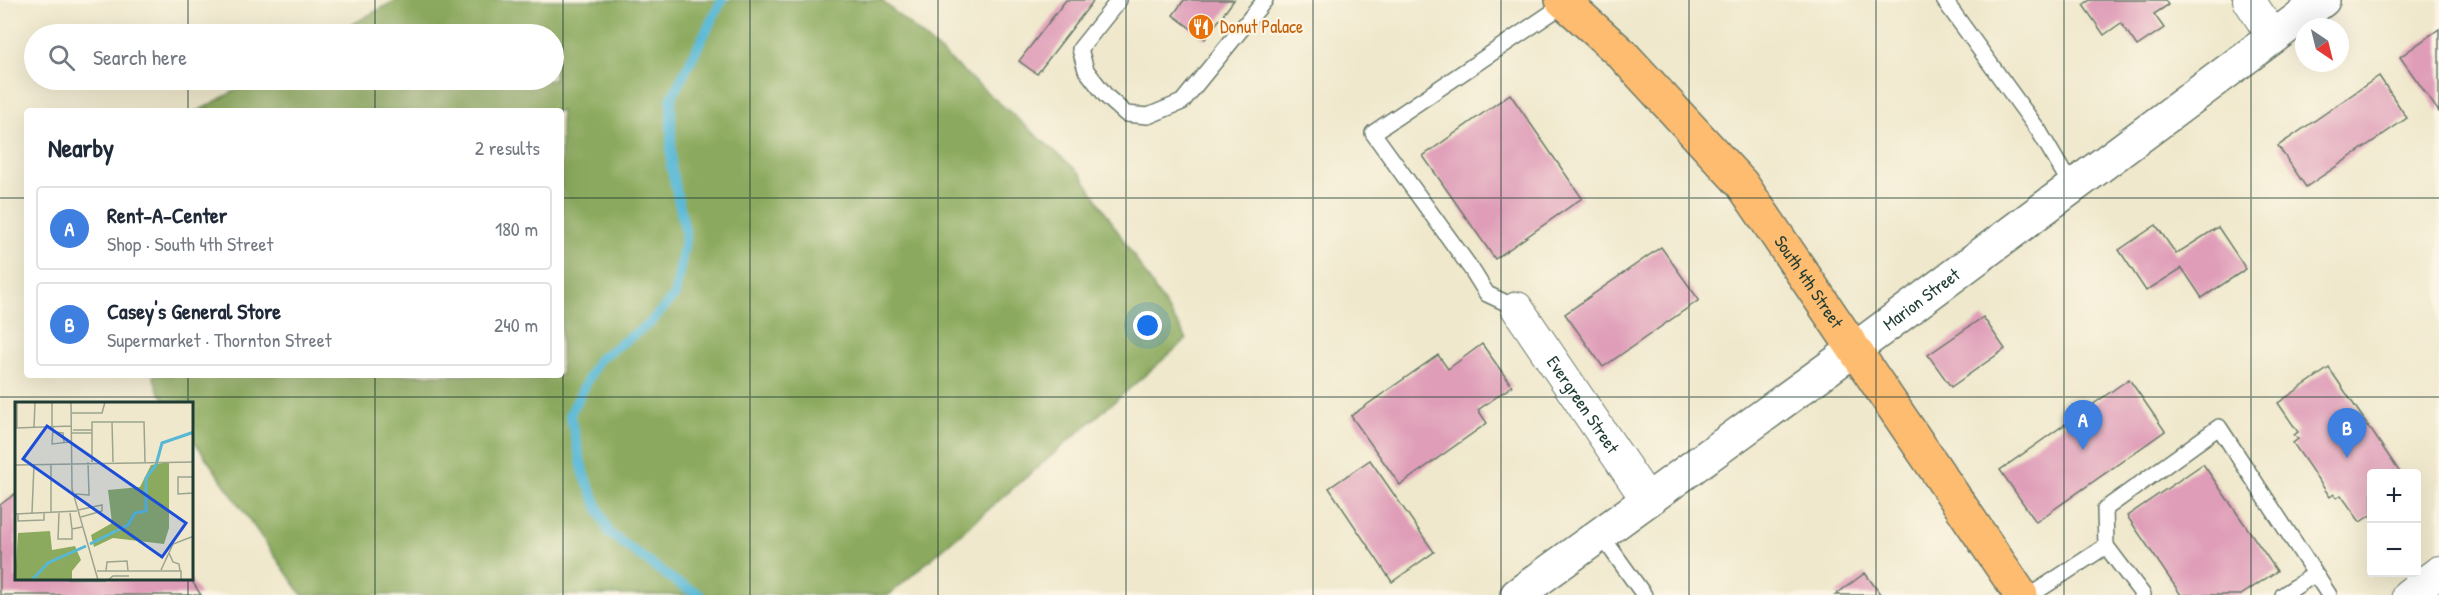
<!DOCTYPE html>
<meta charset="utf-8">
<style>
body{margin:0;font-family:"Patrick Hand",sans-serif;background:#f2f2f3;color:#1f2937}
.controls{position:absolute;right:18px;bottom:18px;display:grid;overflow:hidden;border-radius:6px;box-shadow:0 6px 24px #0002}
.controls button{width:54px;height:54px;display:grid;place-items:center;padding:0;border:0;border-bottom:2px solid #e0e1e3;background:#fff;color:#1f2937;font:30px sans-serif}
.compass{position:absolute;left:2295px;top:18px;width:54px;height:54px;border-radius:50%;background:#fff;box-shadow:0 6px 24px #0002;rotate:145deg}
.you{position:absolute;left:1148px;top:326px;width:21px;height:21px;margin:-15px;border:4px solid #fff;border-radius:50%;background:#1a73e8;box-shadow:0 0 0 9px #1a73e833}
.badge{display:grid;place-items:center;width:39px;height:39px;border-radius:50%;background:#ea580c;color:#fff;font-size:20px;font-weight:700}
.pin{position:absolute;translate:-50% -50px;filter:drop-shadow(0 2px 3px #0008)}
.pin::after{content:'';position:absolute;top:32px;width:21px;height:18px;background:inherit;clip-path:polygon(0 0,100% 0,50% 100%)}
.list{margin:0;padding:0;list-style:none}
h2{display:flex;justify-content:space-between;align-items:center;height:78px;margin:0;padding:0 24px;font-size:26px}
h2 small{font-size:20px;font-weight:400;color:#747a83}
.list li{display:grid;grid-template-columns:39px 1fr auto;gap:18px;align-items:center;box-sizing:border-box;height:84px;margin:0 12px 12px;padding:0 12px;border:2px solid #e0e1e3;border-radius:6px}
.list b{display:block;font-size:22px;white-space:nowrap}
.list p{margin:0;font-size:20px;white-space:nowrap;color:#747a83}
.list em{font-size:20px;font-style:normal;color:#747a83}
.icon{flex:none;width:33px;height:33px;fill:none;stroke:currentColor;stroke-width:2;stroke-linecap:round;stroke-linejoin:round}
.map{position:relative;flex:none;width:2439px;height:595px;overflow:hidden}
.search{position:absolute;background:#fff;box-shadow:0 6px 24px #0002;left:24px;top:24px;width:540px;height:66px;display:flex;align-items:center;gap:15px;box-sizing:border-box;padding:0 21px;border-radius:33px;color:#747a83;font-size:22px}
.panel{position:absolute;background:#fff;box-shadow:0 6px 24px #0002;left:24px;top:108px;width:540px;height:270px;border-radius:6px}
.map>svg:first-child{display:block}
</style>
<div class="map">
<svg width="2439" height="595" viewBox="0 0 2439 595">
<rect width="100%" height="100%" fill="#fcf5e5"/>
<filter id="ink" filterUnits="userSpaceOnUse"><feTurbulence type="fractalNoise" baseFrequency=".0167" numOctaves="2"/><feDisplacementMap in="SourceGraphic" scale="12" xChannelSelector="R" yChannelSelector="G"/><feConvolveMatrix kernelMatrix="1 2 1 2 8 2 1 2 1" color-interpolation-filters="sRGB"/></filter>
<filter id="wash" filterUnits="userSpaceOnUse"><feTurbulence type="fractalNoise" baseFrequency=".008" numOctaves="4" result="noise"/><feDisplacementMap in="SourceGraphic" scale="24" xChannelSelector="R" yChannelSelector="G"/><feGaussianBlur stdDeviation="1.35" result="paint"/><feColorMatrix in="noise" values="0 0 0 0 0 0 0 0 0 0 0 0 0 0 0 0 0 1.4 0 .05"/><feComposite in="paint" operator="in"/></filter>
<g filter="url(#wash)">
<rect width="100%" height="100%" fill="#efe8cc"/>
<path fill="#8caa5e" stroke="#567449" stroke-width="1.5" d="M396 0H881L1081 174 1187 339 889 595H302L192 438V403H167L158 390 153 375H561V111H198L254 80H554V34H335Z"/>
<g fill="none" stroke-linecap="round" stroke-linejoin="round">
<path stroke="#56b8d5" stroke-width="10" d="M700 595 676 582 609 533 584 475 570 414 598 360 650 323 675 295 686 235 671 166V99L722 0"/>
</g>
<g id="blocks">
<path fill="#df9db8" d="M1066 0H1094L1037 74 1019 61Z
M1184 0H1234L1205 39 1173 15Z
M2090 0H2165L2168 5 2154 14 2164 28 2137 46 2121 23 2104 35 2083 5Z
M2439 29V112L2400 57Z
M2379 76 2407 118 2306 187 2278 146Z
M1510 94 1582 198 1495 259 1423 156Z
M2156 225 2176 254 2218 227 2246 269 2202 298 2182 268 2146 291 2119 250Z
M1661 247 1699 300 1603 367 1565 314Z
M1983 317 2005 349 1951 387 1928 355Z
M1482 344 1512 386 1478 410 1487 423 1400 485 1351 416 1438 355 1448 369Z
M2329 368 2401 474H2372V514L2360 522 2341 495 2337 498 2334 494 2330 497 2293 443 2298 439 2294 435 2298 432 2278 403Z
M2129 379 2165 431 2036 522 2000 470Z
M1370 460 1434 552 1392 582 1329 488Z
M2203 464 2277 571 2241 595H2181L2127 516Z
M16 493V578H190L201 595H0V505Z
M1865 573 1881 595H1835Z"/>
</g>
</g>
<g filter="url(#ink)">
<use href="#blocks" fill-opacity="0" stroke="#687969" stroke-width="1.5"/>
<g fill="none" stroke-linecap="round" stroke-linejoin="round">
<g stroke="#687969" stroke-width="18">
<path id="service" d="M1119 0 1080 49 1086 70 1106 96 1126 114 1148 116 1182 102 1265 0
M1944 0 2039 131 2072 187
M1517 308 1487 294 1472 270 1373 133 1566 3
M1601 535 1644 595
M2106 546 2143 595
M2031 595 2106 546 2105 509 2219 427 2329 595
M2283 595 2315 574"/>
</g>
<g stroke="#687969" stroke-width="34">
<g id="minor">
<path d="M2249 0 2273 37"/>
<path id="s1" d="M1517 308 1648 501"/>
<path d="M2408 595 2439 572"/>
</g>
</g>
<g stroke="#687969" stroke-width="36">
<g id="tertiary">
<path id="s2" d="M1517 595 1855 349 2323 0"/>
</g>
</g>
<g stroke="#687969" stroke-width="36">
<g id="trunk">
<path id="s3" d="M1562 0 1622 54 1742 184 2021 595"/>
</g>
</g>
<use href="#service" stroke="#fff" stroke-width="15"/>
<use href="#minor" stroke="#fff" stroke-width="32"/>
<use href="#tertiary" stroke="#fff" stroke-width="33"/>
<use href="#trunk" stroke="#febc70" stroke-width="33"/>
</g>
</g>
<path fill="none" stroke="#1f3d34" stroke-width="1.5" stroke-opacity="0.55" d="M188 0V34M375 0V34M563 0V595M750 0V595M938 0V595M1126 0V595M1313 0V595M1501 0V595M1689 0V595M1876 0V595M2064 0V595M2251 0V595M188 80V111M375 80V111M0 198H27M561 198H2439M188 375V403M375 375V595M0 397H2439M188 578V595"/>
<defs>
<g id="restaurant-disc" transform="scale(1.35)"><circle r="9.5" fill="#e8710a" stroke="#fcf5e5"/><path d="M-5-6h1v4h1v-4h1v4h1v-4h1v5L-1.5 .5V6h-2V.5L-5-1ZM5-6V6H3V1.5H1.5Q1.5-4 5-6Z" fill="#fff"/></g>
</defs>
<g fill-rule="evenodd">
<use href="#restaurant-disc" x="1201" y="27"/>
</g>
<g text-anchor="middle" stroke-width="4.5" stroke-linejoin="round" paint-order="stroke">
<g font-size="18" fill="#c56008" stroke="#fcf5e5" text-anchor="start">
<text x="1220" y="33">Donut Palace</text>
</g>
<g font-size="18" fill="#1f3d34" stroke="#fcf5e5">
<text dy="6" stroke="none"><textPath href="#s3" startOffset="376">South 4th Street</textPath></text>
<text dy="6" stroke="none"><textPath href="#s2" startOffset="501">Marion Street</textPath></text>
<text dy="6" stroke="none"><textPath href="#s1" startOffset="117">Evergreen Street</textPath></text>
</g>
</g>
<g transform="translate(15 402)">
<rect width="178" height="178" fill="#efe8cc"/>
<path d="M154 60V126L149 142 98 136 79 145 76 133 97 121 93 88 125 85 136 63ZM35 129 37 148 60 144 66 158 57 169V178H0L3 131Z" fill="#8caa5e"/>
<path fill="none" stroke="#56b8d5" stroke-width="3" d="M75 142 113 123 120 111 131 109V76L141 63 147 41 179 30M17 178 33 161 71 144"/>
<path fill="none" stroke="#9ca48f" stroke-width="1.5" d="M37 0V25M56 0 57 87 83 178M56 11H87L90 0M97 20 98 60M2 25V0M19 25 20 0M38 25 37 42 55 40M0 26 56 24M58 28H77M38 30 48 31 49 40M57 31H77M77 60V20H129L130 60M178 60V91L163 92V75H178M0 63 179 60M0 68V89M60 92 74 93 73 60M63 108 87 103V109L66 115M17 111 19 62M36 111V62M44 111 43 137H57V127M55 111 57 127 67 125M0 112 62 109M3 112V119L29 118V111M154 151 158 160 164 162 165 169M146 168 158 142 179 134M82 169H166V178M91 169 92 160 112 159 113 169M93 178 98 174H114"/>
<path fill="#1d4ed8" fill-opacity="0.15" stroke="#1d4ed8" stroke-width="3" d="M32 24 171 121 147 155 8 57Z"/>
<rect width="178" height="178" fill="none" stroke="#1f3d34" stroke-width="3"/>
</g>
</svg>
<div class="controls">
<button>+</button>
<button>−</button>
</div>
<svg class="compass" viewBox="-18 -18 36 36"><path d="M0-13l5 13h-10z" fill="#e53935"/><path d="M0 13l5-13h-10z" fill="#747a83"/></svg>
<div class="you"></div>
<div class="pin badge" style="left:2083px;top:450px;background:#3f7fe0">A</div>
<div class="pin badge" style="left:2347px;top:458px;background:#3f7fe0">B</div>
<div class="search"><svg class="icon" aria-label="search" viewBox="0 0 24 24"><circle cx="10" cy="10" r="6"/><path d="M15 15l6 6"/></svg>Search here</div>
<section class="panel">
<h2>Nearby<small>2 results</small></h2>
<ul class="list">
<li><span class="badge" style="background:#3f7fe0">A</span><div><b>Rent-A-Center</b><p>Shop · South 4th Street</p></div><em>180 m</em></li>
<li><span class="badge" style="background:#3f7fe0">B</span><div><b>Casey's General Store</b><p>Supermarket · Thornton Street</p></div><em>240 m</em></li>
</ul>
</section>
</div>
